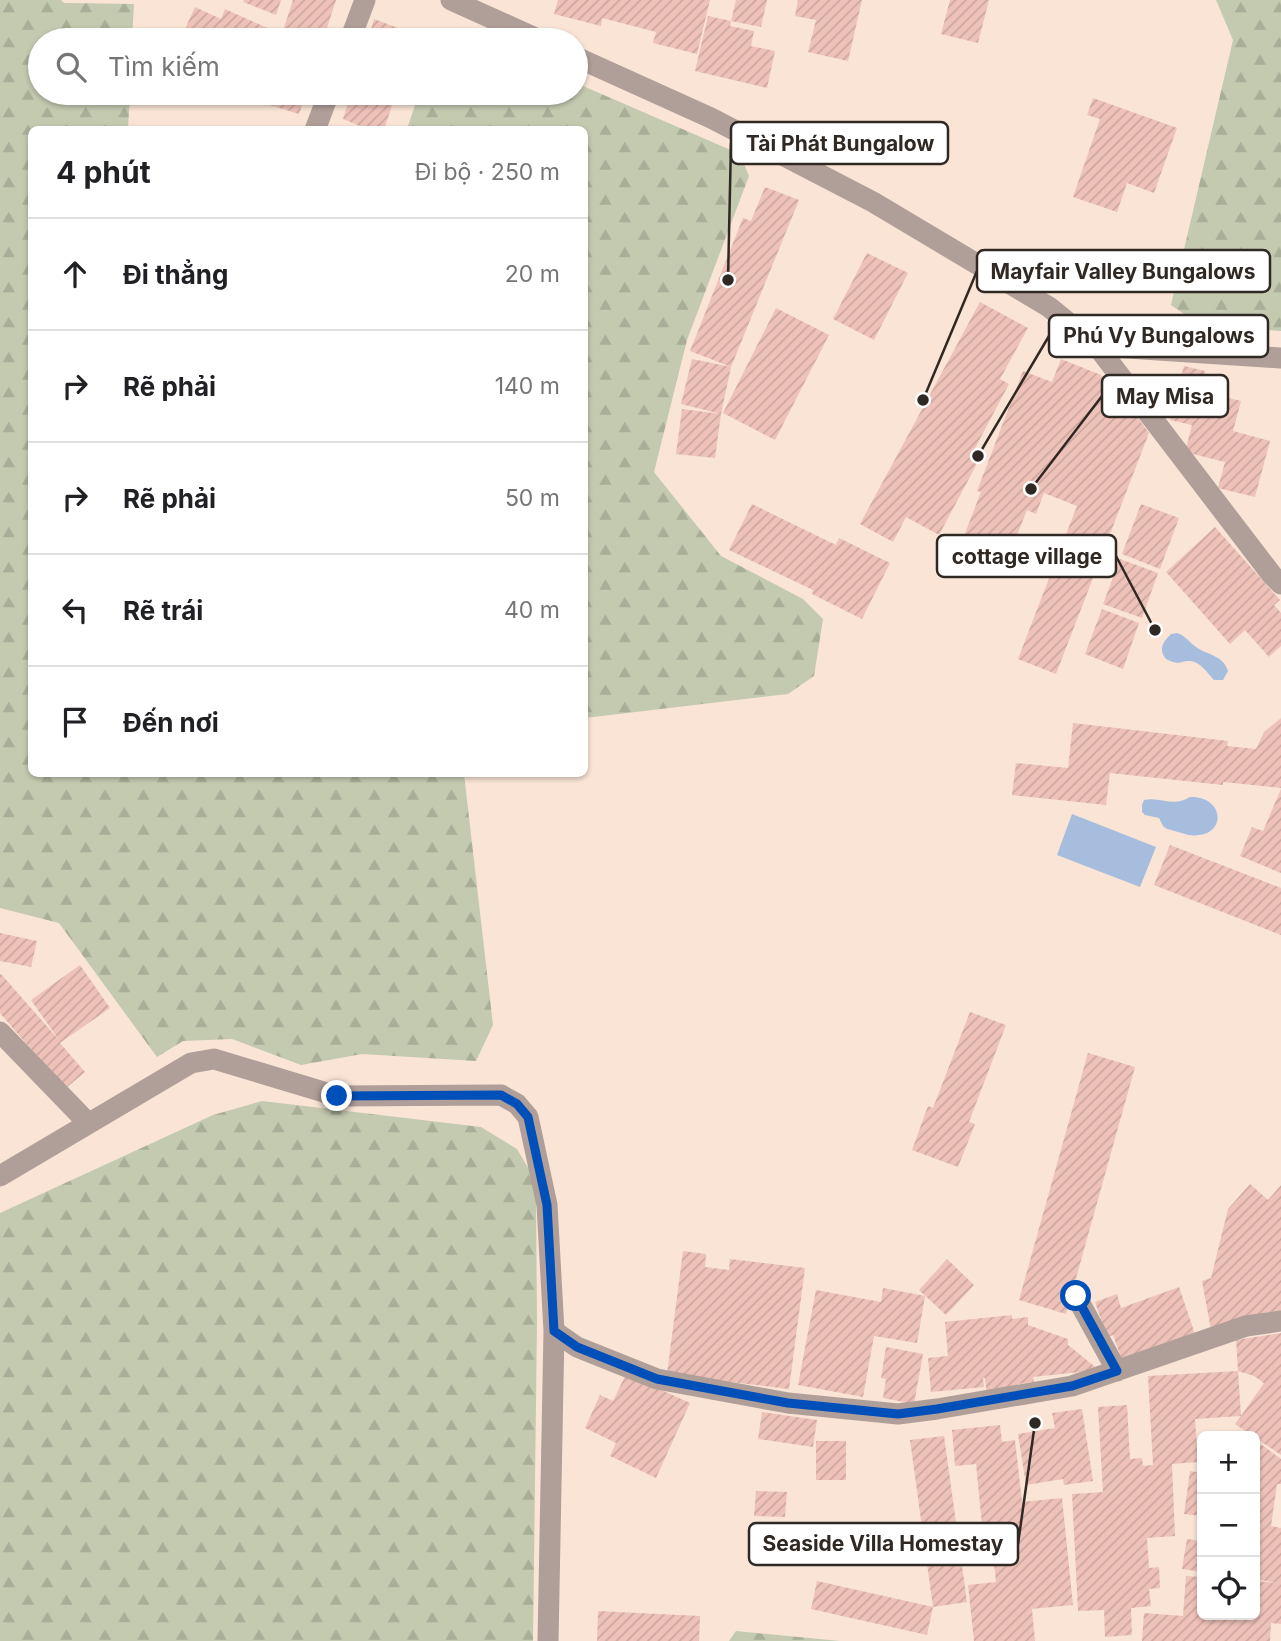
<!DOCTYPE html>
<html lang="vi">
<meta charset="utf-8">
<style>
body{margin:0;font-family:Inter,sans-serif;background:#f2f2f2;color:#202124}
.controls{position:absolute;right:21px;bottom:21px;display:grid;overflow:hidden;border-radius:10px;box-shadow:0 2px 5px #0004}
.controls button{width:63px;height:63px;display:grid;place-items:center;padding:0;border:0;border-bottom:2px solid #e0e0e0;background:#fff;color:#202124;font:35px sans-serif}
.stop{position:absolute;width:21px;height:21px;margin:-16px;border:5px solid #014fb8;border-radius:50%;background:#fff}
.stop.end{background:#014fb8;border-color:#fff;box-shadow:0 2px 7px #0008}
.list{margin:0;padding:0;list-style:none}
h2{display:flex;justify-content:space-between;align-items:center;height:91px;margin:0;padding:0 28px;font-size:30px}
h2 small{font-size:23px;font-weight:400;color:#757577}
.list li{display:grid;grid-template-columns:46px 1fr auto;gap:21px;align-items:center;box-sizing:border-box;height:112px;padding:0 28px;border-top:2px solid #e0e0e0}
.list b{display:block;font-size:26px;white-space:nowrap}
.list em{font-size:23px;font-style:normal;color:#757577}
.icon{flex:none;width:38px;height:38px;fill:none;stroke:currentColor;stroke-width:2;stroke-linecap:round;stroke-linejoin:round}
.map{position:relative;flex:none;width:1281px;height:1641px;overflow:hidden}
.search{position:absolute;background:#fff;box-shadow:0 2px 5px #0004;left:28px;top:28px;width:560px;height:77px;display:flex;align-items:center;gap:18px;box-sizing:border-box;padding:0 24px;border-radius:38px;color:#757577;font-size:26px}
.panel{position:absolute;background:#fff;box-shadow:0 2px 5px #0004;left:28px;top:126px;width:560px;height:651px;border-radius:10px}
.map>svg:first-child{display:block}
</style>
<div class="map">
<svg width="1281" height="1641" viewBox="0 0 1281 1641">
<defs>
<pattern id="forest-firs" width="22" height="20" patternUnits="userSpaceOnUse" patternTransform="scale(1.75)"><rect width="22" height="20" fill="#c3cab0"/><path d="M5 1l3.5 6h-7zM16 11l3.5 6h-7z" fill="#a8ae97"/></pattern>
<pattern id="building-hatch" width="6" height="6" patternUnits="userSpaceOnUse" patternTransform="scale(1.75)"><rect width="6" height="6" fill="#eec2b9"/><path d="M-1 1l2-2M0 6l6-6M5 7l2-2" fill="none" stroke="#cca79f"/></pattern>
</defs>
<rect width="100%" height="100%" fill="#f9e4d6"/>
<path fill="url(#forest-firs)" d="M0 0H61L64 3 134 4 132 40H40V93H130L128 129 32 130V774H464L493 1025 476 1061 362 1054 301 1065 232 1039 183 1041 157 1057 59 923 0 908Z
M1216 0H1281V331L1200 325 1171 305 1233 40Z
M576 83 740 154 749 176 687 340 654 472 721 556 803 599 823 619 814 676 788 694 585 718 584 130 407 129 419 93H576Z
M262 1101 481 1127 517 1149 530 1171 536 1200 537 1322 533 1641H0V1213L213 1115Z
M736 1631 840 1641H729Z"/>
<path fill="#a7bddd" d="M1177 633C1186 636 1189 642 1196 647 1209 656 1223 655 1228 671L1223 680H1214C1208 674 1201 662 1190 661 1179 661 1180 666 1166 659 1158 649 1163 642 1171 634Z
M1190 797C1223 796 1227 832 1199 835 1189 837 1177 831 1167 829L1163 826 1159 818 1145 815 1142 812V805L1144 800C1161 796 1172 808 1190 797Z
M1072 814 1156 847 1140 887 1057 855Z"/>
<path fill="url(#building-hatch)" d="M244 0H281L276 15 243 2Z
M293 0H336L323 40H280Z
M558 0H710L697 54 653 43 656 32 602 18 601 26 554 14Z
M736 0H767L761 27 731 21Z
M798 0H862L848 61 808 52 816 20 795 16Z
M950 0H989L978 43 941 34Z
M195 7 221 19 225 9 274 31 270 40H180Z
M708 16 731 21 730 26 754 31 751 46 775 51 767 88 695 71Z
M374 19 414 34 412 40H368Z
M263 93H306L299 114 260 102Z
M351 93H396L384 130H370L343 119Z
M1093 98 1177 128 1154 193 1127 183 1117 212 1073 197 1100 119 1087 115Z
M765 187 799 200 731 367 721 414 715 458 676 454 682 409 721 414 681 404 692 359 731 367 690 351 743 218 751 221Z
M867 253 908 273 874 340 833 319Z
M980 302 1028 328 1000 379 1009 384 974 450 982 454 939 535 906 517 893 542 860 524Z
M776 308 829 335 775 440 723 413Z
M1061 359 1101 375 1119 398 1125 400 1149 433 1056 674 1018 659 1077 506 1044 493 1036 514 1027 510 1010 553 964 536 981 492 977 491 1023 371 1052 382Z
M1184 366 1205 371 1200 391 1241 401 1233 431 1270 441 1255 497 1218 488 1225 462 1185 452 1192 425 1170 420Z
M752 504 836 545 839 538 890 563 862 619 812 594 813 590 729 550Z
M1141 504 1179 518 1160 569 1122 554Z
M1215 527 1280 600 1274 605 1281 613V646L1269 657 1245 630 1230 644 1166 572Z
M1120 559 1158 573 1142 618 1103 604Z
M1102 609 1139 623 1123 669 1085 654Z
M1281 718V788L1223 782V785L1110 773 1106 805 1012 795 1016 763 1068 768 1073 723 1228 741 1227 746 1256 749 1264 732Z
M1281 789V873L1240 856 1252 827 1263 831Z
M1170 845 1281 888V935L1154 885Z
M0 933 37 941 31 967 0 961Z
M80 965 110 1008 60 1043 85 1072 65 1089 0 1013V975L1 974 59 1040 31 1000Z
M970 1012 1006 1025 969 1122 975 1124 958 1167 912 1150 928 1106 933 1108Z
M1088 1053 1135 1067 1066 1314 1019 1300Z
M1250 1184 1268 1200 1281 1185V1314L1211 1330 1202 1281 1211 1278 1228 1209Z
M683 1251 706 1254 705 1267 729 1270 730 1259 805 1268 789 1389 667 1374Z
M947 1259 974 1285 946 1315 919 1290Z
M1179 1287 1195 1334 1122 1360 1113 1335 1107 1337 1095 1302 1117 1294 1121 1308Z
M883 1288 925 1296 917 1343 874 1336 863 1397 798 1385 816 1290 881 1302Z
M1012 1315V1319L1028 1317V1325L1068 1339V1345L1099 1370 1033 1377 1034 1382 1018 1384 1019 1393 987 1397 985 1378H983L984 1387 931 1392 928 1358 948 1356 945 1322Z
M1281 1333V1455L1235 1424 1241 1416 1195 1419 1198 1462 1172 1464 1175 1536 1147 1538 1149 1568 1159 1567 1160 1588 1149 1589 1151 1606 1131 1608 1132 1635 1105 1637 1104 1610 1078 1611 1072 1494 1103 1492 1098 1407 1127 1405 1130 1459 1142 1458 1143 1466 1153 1465 1148 1376 1238 1371 1241 1416 1264 1383 1254 1376 1238 1371 1236 1340Z
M886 1347 923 1354 914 1404 883 1398 886 1379 881 1378Z
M626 1374 690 1403 656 1478 610 1456 616 1443 585 1428 600 1395 613 1401Z
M1082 1409 1093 1481 1064 1485 1063 1479 1026 1485 1018 1434 1055 1428 1052 1413Z
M762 1412 817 1420 813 1447 758 1439Z
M1000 1425 1002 1442 1015 1440 1022 1502 1062 1498 1073 1605 1032 1609 1035 1641H974L968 1585 996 1582 994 1564 986 1565 976 1464 955 1466 952 1430Z
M944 1436 967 1602 933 1607 927 1635 811 1609 817 1581 933 1607 910 1440Z
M816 1441H846V1480H816Z
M1255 1444 1262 1445 1281 1459V1484H1277L1271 1526 1281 1528V1624L1271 1623 1270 1641H1142L1144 1613 1183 1616 1186 1576 1202 1577V1615H1255V1581L1278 1583 1255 1579Z
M1190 1471 1202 1473V1516L1184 1514Z
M756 1491 787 1492 785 1517 754 1516Z
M1187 1539 1202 1541V1572L1182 1569Z
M598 1611 700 1616 699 1641H597Z"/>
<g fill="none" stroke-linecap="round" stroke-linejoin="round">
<path stroke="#b09e98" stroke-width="21" d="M451 0 540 40
M350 40 365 0
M576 57 711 118 873 202 1049 307 1097 346 1272 575 1281 584
M315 130 329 93
M1097 346 1281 358
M0 1032 88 1123
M0 1176 191 1063 214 1059 337 1096 501 1095 517 1104 528 1117 547 1205 554 1331 548 1641
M1076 1296 1117 1371
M554 1331 577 1347 657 1379 788 1403 898 1414 937 1409 1072 1386 1246 1326 1281 1321"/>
</g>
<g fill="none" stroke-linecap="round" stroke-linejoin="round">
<path stroke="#014fb8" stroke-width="9" d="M337 1096 501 1095 517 1104 528 1117 547 1205 554 1331 577 1347 657 1379 788 1403 898 1414 937 1409 1072 1386 1117 1371 1076 1296"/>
</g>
<path fill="none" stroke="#302823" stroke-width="2.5" d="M728 280L731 143M923 400L977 271M978 456L1049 336M1031 489L1102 396M1155 630L1116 556M1035 1423L1018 1544"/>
<g fill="#302823" stroke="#fff" stroke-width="2.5">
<circle cx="728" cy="280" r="7"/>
<circle cx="923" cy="400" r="7"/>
<circle cx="978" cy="456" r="7"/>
<circle cx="1031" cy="489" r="7"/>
<circle cx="1155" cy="630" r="7"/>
<circle cx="1035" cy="1423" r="7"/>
</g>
<g fill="#fff" stroke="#302823" stroke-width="2.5">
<rect x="731" y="122" width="217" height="42" rx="7"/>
<rect x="977" y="250" width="293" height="42" rx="7"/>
<rect x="1049" y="315" width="219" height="42" rx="7"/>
<rect x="1102" y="375" width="126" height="42" rx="7"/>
<rect x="937" y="535" width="179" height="42" rx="7"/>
<rect x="749" y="1523" width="269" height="42" rx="7"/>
</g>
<g font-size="21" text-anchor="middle" font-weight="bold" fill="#302823">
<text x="840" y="151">Tài Phát Bungalow</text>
<text x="1123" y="279">Mayfair Valley Bungalows</text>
<text x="1159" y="343">Phú Vy Bungalows</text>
<text x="1165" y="404">May Misa</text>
<text x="1027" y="564">cottage village</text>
<text x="883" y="1551">Seaside Villa Homestay</text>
</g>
</svg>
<div class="controls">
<button>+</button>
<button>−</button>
<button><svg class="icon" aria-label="locate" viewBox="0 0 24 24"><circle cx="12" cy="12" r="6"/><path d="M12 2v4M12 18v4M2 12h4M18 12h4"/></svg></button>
</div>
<div class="stop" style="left:1076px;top:1296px"></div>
<div class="stop end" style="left:337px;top:1096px"></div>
<div class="search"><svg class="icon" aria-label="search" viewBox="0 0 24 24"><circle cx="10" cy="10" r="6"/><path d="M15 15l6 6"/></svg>Tìm kiếm</div>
<section class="panel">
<h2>4 phút<small>Đi bộ · 250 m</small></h2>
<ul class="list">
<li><svg class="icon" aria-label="ahead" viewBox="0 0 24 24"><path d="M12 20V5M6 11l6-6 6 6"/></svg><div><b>Đi thẳng</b></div><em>20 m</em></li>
<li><svg class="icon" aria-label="right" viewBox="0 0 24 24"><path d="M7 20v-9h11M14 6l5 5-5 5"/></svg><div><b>Rẽ phải</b></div><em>140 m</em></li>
<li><svg class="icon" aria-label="right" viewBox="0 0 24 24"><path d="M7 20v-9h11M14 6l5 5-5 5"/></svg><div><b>Rẽ phải</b></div><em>50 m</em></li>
<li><svg class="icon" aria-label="left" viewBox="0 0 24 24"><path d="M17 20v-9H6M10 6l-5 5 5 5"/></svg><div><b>Rẽ trái</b></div><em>40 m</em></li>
<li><svg class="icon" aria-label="arrive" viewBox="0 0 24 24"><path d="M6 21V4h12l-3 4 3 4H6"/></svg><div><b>Đến nơi</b></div></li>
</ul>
</section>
</div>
